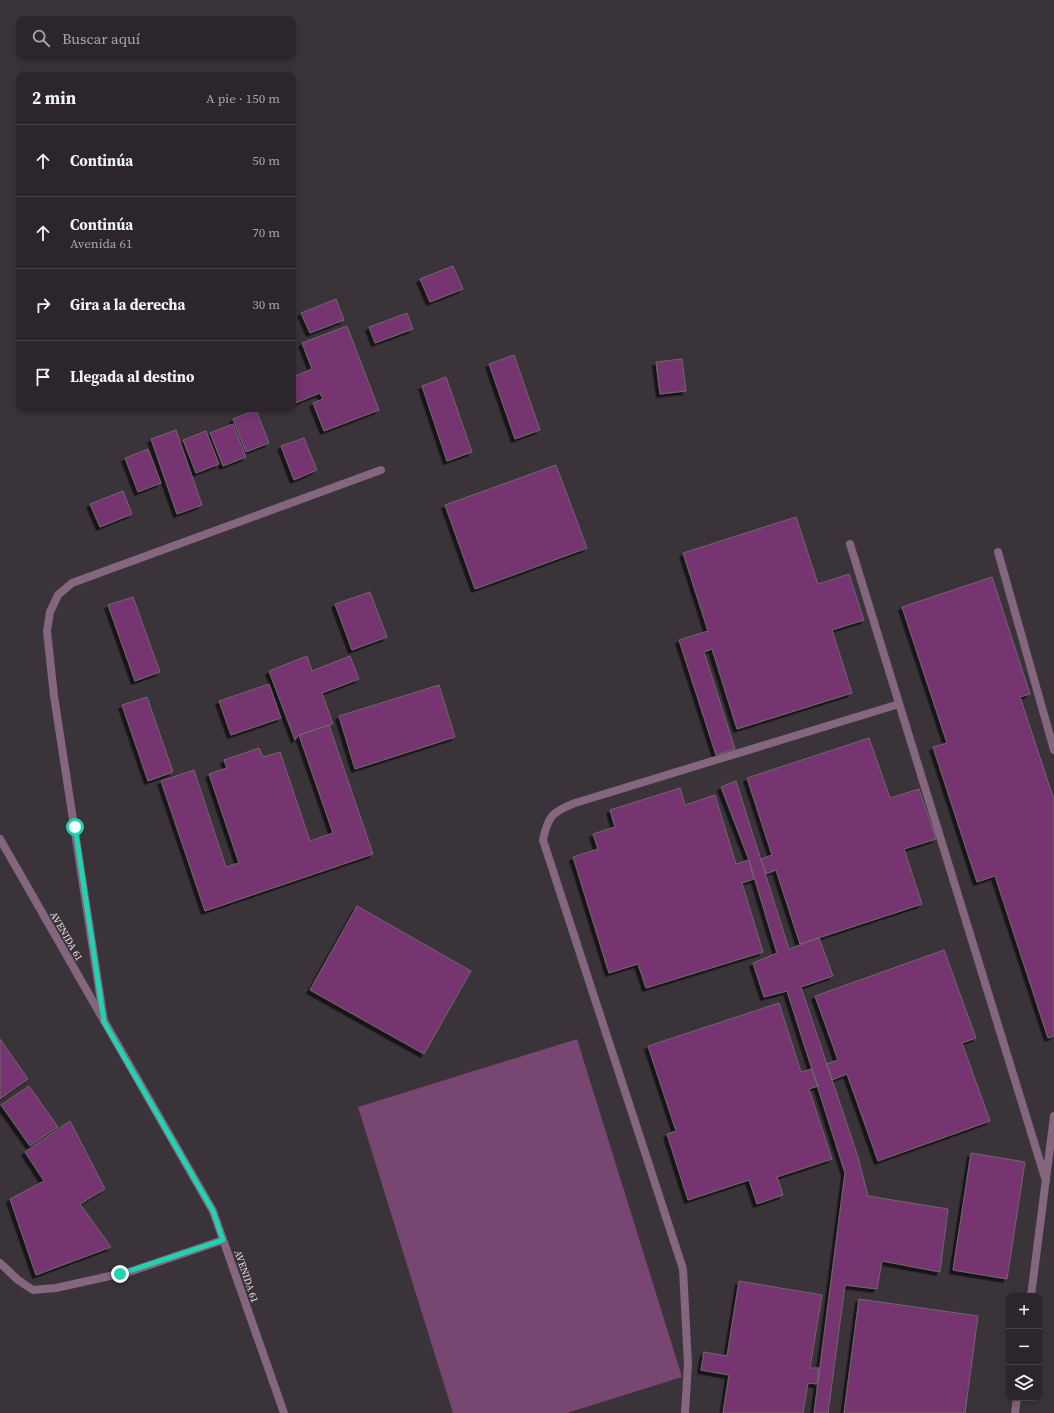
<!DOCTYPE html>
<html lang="es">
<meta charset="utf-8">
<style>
body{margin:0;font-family:"Source Serif 4",serif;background:#383238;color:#f1f3f6}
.controls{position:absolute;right:12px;bottom:12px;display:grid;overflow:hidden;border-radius:8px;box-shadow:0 2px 10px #0003}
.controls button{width:36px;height:36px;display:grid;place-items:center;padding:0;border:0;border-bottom:1px solid #484348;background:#2c262c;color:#f1f3f6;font:20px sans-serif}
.stop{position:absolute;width:12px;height:12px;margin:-9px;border:3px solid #1fd5b0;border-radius:50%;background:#fff}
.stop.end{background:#1fd5b0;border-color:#fff;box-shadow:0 1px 4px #0008}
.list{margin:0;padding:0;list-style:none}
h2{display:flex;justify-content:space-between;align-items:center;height:52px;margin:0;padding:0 16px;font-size:17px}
h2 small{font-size:13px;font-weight:400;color:#a6a5a9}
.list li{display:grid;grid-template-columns:26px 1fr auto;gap:12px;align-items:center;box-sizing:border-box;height:72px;padding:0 16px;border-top:1px solid #484348}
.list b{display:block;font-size:15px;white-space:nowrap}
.list p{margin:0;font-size:13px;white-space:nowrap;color:#a6a5a9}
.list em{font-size:13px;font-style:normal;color:#a6a5a9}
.icon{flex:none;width:22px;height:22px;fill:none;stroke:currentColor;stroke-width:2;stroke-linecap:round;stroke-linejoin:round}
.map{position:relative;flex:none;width:1054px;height:1413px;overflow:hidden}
.search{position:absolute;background:#2c262c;box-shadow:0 2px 10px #0003;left:16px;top:16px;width:280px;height:44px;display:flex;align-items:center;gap:10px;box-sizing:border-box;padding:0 14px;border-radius:8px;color:#a6a5a9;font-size:15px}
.panel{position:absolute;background:#2c262c;box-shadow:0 2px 10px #0003;left:16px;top:72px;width:280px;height:340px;border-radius:8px}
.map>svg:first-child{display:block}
</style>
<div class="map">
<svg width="1054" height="1413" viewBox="0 0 1054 1413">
<defs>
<filter id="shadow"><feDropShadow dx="-3.5" dy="3.5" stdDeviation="0" flood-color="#0009"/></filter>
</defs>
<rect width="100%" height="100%" fill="#3b333a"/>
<path fill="#774771" d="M577 1039 682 1377 567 1413H453L358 1107Z"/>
<path fill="#76346f" stroke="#70676e" filter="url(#shadow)" d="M453 266 463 289 430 302 420 279Z
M336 299 344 320 310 333 301 313Z
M407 313 413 329 375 343 369 327Z
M347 326 379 410 324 431 313 403 323 399 320 393 293 404V377L312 369 302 343Z
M514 355 540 430 515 439 489 364Z
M682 359 686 391 660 394 656 362Z
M446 377 472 452 447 461 422 386Z
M256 410 269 443 246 452 233 419Z
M233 424 246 457 223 466 210 433Z
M176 430 202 505 177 514 151 439Z
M206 431 219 464 196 473 183 440Z
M304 438 317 470 294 480 281 446Z
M148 449 161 483 138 492 125 458Z
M556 465 587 548 475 589 445 505Z
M123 491 132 514 100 527 90 504Z
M796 517 818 584 849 574 864 620 832 630 852 693 737 729 712 649 704 652 735 749 716 755 679 640 708 631 683 553Z
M992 577 1030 694 1020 697 1054 800V1036L1048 1038 995 876 977 882 933 747 947 743 902 607Z
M370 592 387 637 352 650 335 604Z
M133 597 160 672 135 681 108 605Z
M307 656 312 671 350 656 359 679 322 693 333 724 299 735 295 740 269 671Z
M269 684 281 718 231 735 219 701Z
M439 685 455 737 355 769 339 716Z
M147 697 173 772 148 781 122 705Z
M329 725 373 854 205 911 161 781 194 770 226 867 239 863 209 774 227 768 224 760 259 748 263 757 280 752 310 841 333 833 299 735Z
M869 738 890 798 919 789 936 839 904 849 922 904 800 944 776 870 766 874 761 859 772 855 747 778Z
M736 781 789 949 819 938 833 976 801 987 858 1157 868 1196 948 1209 940 1272 882 1261 877 1289 845 1285 828 1413H814L845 1173 787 991 764 997 753 963 777 953 749 860 721 787Z
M680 788 685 805 715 795 736 864 749 860 754 879 742 883 763 952 646 988 638 964 609 973 573 857 598 849 593 834 615 827 610 810Z
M357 906 471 971 424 1054 310 990Z
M944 950 976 1038 962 1043 990 1121 878 1161 847 1074 832 1080 826 1064 838 1060 815 996Z
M779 1003 801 1072 812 1069 818 1086 809 1089 832 1159 777 1177 783 1195 757 1204 749 1180 688 1200 667 1134 676 1131 648 1046Z
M0 1039 28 1079 0 1099Z
M29 1086 58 1127 30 1146 1 1105Z
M70 1121 105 1189 80 1204 111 1247 36 1275 10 1199 44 1181 25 1152Z
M971 1153 1025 1162 1007 1279 953 1270Z
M739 1281 822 1295 810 1368H819L817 1384 808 1383 803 1413H723L729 1375 701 1370 704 1352 727 1356Z
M859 1299 978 1316 965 1413H844Z"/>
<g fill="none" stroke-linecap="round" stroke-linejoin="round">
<path stroke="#84667f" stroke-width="8" d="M850 544 1046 1181
M998 552 1054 750
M104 1021 54 696 47 631 50 612 58 595 72 583 381 470
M0 1263 18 1280 33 1290 56 1288 132 1271 223 1240
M1031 1296 1054 1116
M685 1413 688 1364 683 1269 543 840C548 816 552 812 575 803L899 704
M1015 1413 1017 1398"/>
<path stroke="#84667f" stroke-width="8" d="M0 839 213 1211 284 1413"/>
</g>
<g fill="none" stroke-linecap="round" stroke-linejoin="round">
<path stroke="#1fd5b0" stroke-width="5" d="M75 827 104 1022 213 1211 223 1240 120 1274"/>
</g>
<g text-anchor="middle" stroke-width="3.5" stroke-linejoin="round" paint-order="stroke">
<g font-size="10" fill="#e4dfe3" stroke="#3b333a">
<text transform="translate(67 936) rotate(60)" y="4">AVENIDA 61</text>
<text transform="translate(247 1276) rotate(71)" y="4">AVENIDA 61</text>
</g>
</g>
</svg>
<div class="controls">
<button>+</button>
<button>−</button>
<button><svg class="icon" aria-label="layers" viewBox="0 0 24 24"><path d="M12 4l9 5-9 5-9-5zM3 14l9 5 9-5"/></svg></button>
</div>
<div class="stop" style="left:75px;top:827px"></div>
<div class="stop end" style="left:120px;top:1274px"></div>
<div class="search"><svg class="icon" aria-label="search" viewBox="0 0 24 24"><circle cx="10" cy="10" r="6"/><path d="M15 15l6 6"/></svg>Buscar aquí</div>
<section class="panel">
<h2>2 min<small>A pie · 150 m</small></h2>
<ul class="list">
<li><svg class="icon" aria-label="ahead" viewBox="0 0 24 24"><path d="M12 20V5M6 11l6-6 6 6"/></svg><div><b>Continúa</b></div><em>50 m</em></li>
<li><svg class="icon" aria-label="ahead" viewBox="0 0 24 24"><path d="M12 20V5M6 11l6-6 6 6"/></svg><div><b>Continúa</b><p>Avenida 61</p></div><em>70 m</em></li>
<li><svg class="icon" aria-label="right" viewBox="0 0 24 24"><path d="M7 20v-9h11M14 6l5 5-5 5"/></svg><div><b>Gira a la derecha</b></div><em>30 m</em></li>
<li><svg class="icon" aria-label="arrive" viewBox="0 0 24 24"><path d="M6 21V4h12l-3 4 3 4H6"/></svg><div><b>Llegada al destino</b></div></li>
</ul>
</section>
</div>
